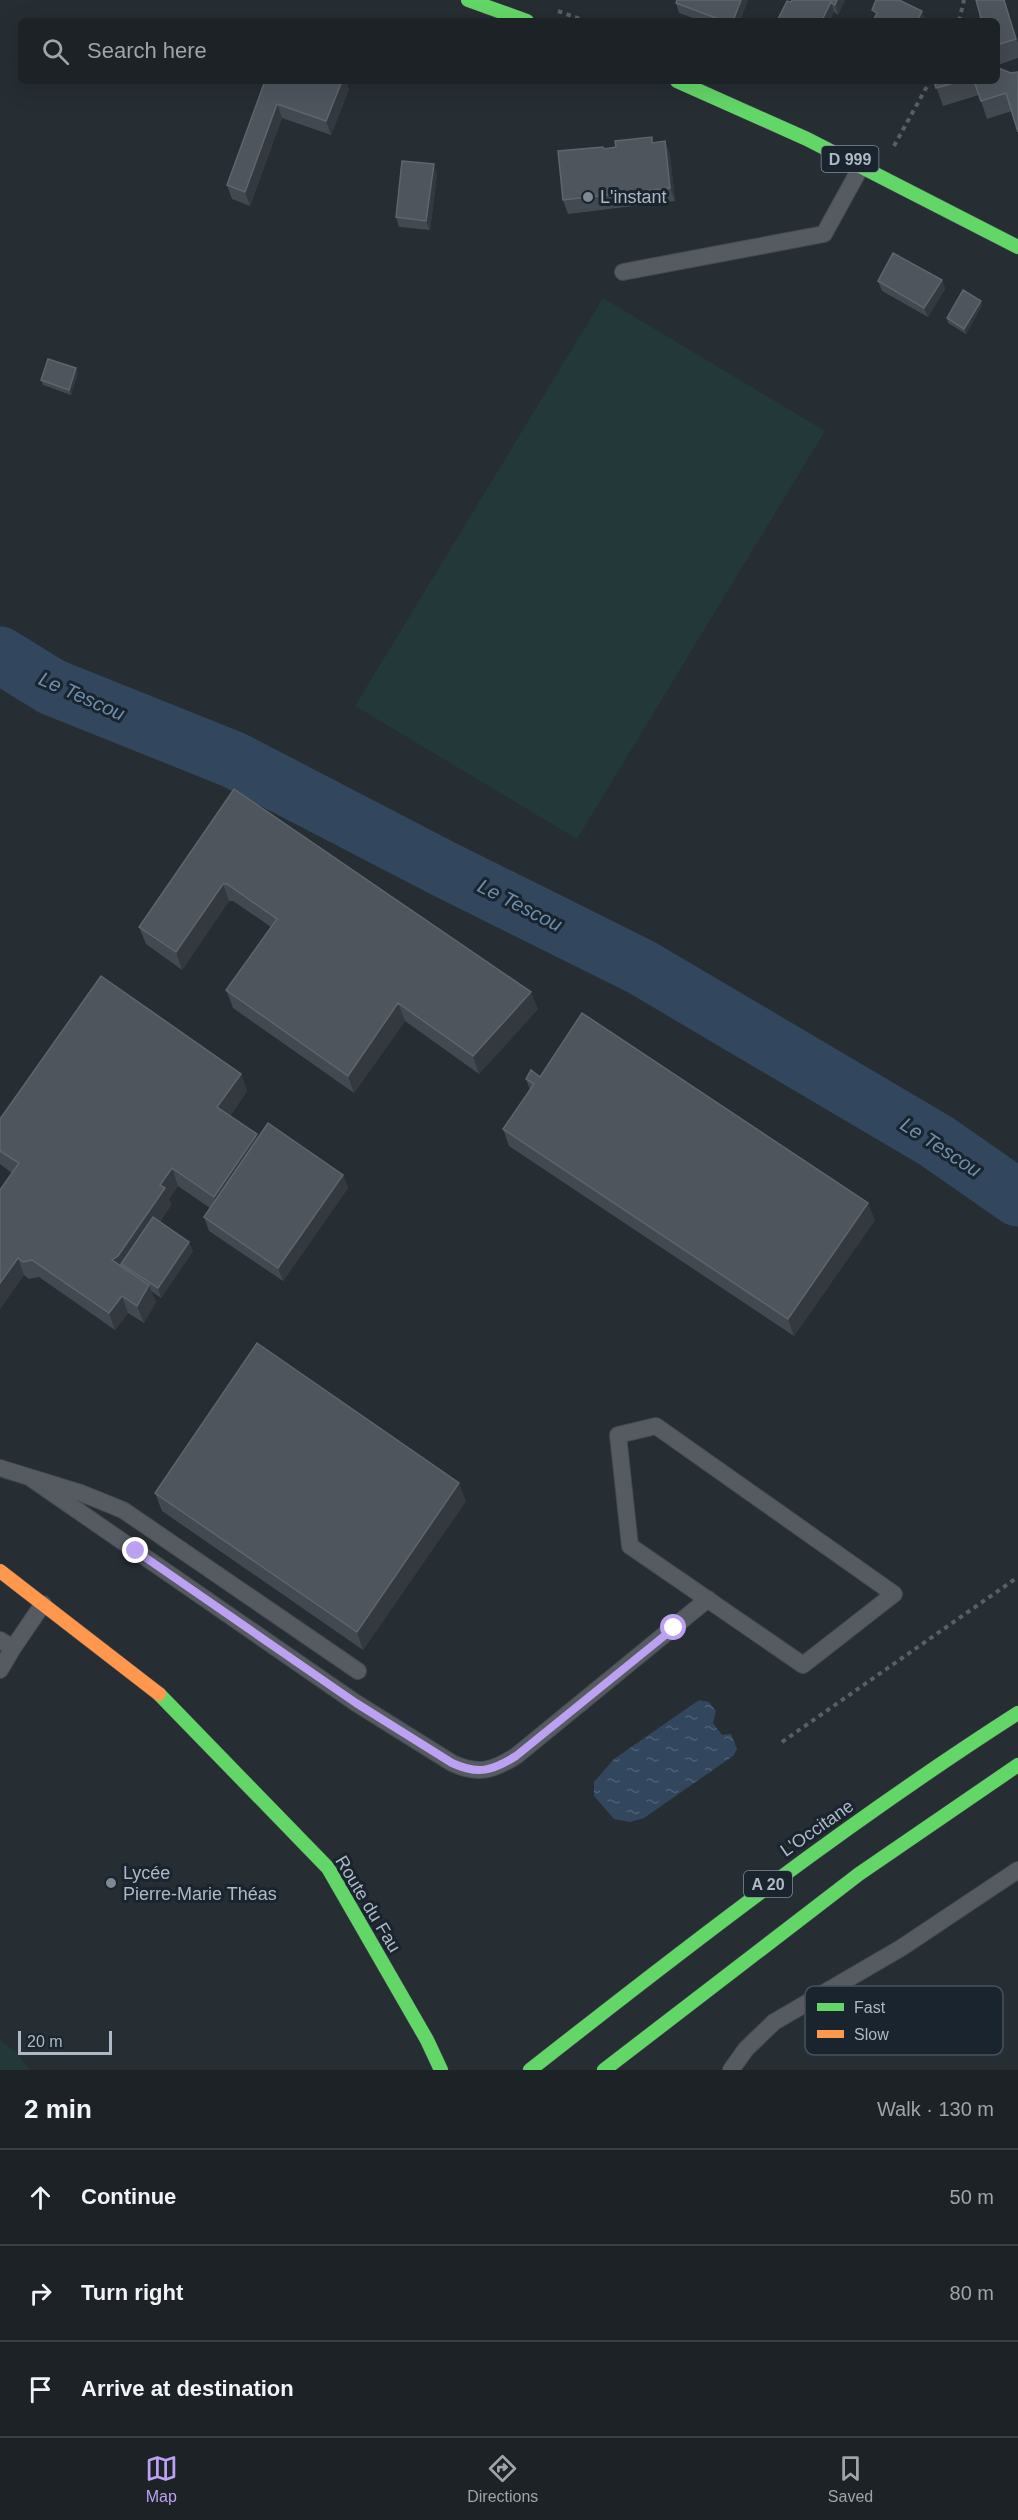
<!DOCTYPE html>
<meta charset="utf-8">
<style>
body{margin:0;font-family:Helvetica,sans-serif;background:#252a2e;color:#f1f3f6}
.scale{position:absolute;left:18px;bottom:15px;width:94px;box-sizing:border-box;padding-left:6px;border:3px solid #aeb9c6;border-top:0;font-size:16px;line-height:21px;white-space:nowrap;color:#aeb9c6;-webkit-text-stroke:4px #19242e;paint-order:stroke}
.stop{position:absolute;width:18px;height:18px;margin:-14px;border:4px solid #bca0f2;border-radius:50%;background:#fff}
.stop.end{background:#bca0f2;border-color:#fff;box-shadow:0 2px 6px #0008}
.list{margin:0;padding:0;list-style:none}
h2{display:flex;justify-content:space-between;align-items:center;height:78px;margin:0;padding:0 24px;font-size:26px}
h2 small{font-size:20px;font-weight:400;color:#a0a4a7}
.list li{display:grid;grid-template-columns:39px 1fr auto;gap:18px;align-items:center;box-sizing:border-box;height:96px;padding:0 24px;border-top:2px solid #3a3f43}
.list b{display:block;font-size:22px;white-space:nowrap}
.list em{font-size:20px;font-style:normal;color:#a0a4a7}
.icon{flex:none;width:33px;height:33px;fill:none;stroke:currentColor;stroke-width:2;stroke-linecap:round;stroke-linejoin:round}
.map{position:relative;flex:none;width:1018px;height:2070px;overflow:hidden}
.search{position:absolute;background:#1c2226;box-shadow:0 6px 24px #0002;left:18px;right:18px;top:18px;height:66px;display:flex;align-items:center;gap:15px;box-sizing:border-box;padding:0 21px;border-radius:9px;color:#a0a4a7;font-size:22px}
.sheet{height:366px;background:#1c2226}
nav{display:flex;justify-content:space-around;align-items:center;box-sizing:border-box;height:84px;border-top:2px solid #3a3f43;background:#1c2226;font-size:16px;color:#a0a4a7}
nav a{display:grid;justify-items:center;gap:3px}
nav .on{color:#bca0f2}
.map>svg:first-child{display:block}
</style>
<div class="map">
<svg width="1018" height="2070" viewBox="0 0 1018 2070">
<defs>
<pattern id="water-ripples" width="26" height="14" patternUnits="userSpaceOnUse" patternTransform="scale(1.5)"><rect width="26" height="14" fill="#32475e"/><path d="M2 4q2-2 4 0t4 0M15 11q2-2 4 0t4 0" fill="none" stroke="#4d5f74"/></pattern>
</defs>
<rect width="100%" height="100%" fill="#262d33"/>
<path fill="#233839" d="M603 298 825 431 577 839 355 706Z
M0 2040 17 2053 30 2070H0Z"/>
<path fill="url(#water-ripples)" d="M699 1700 709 1702 716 1711 713 1723 722 1735 731 1734 737 1749 733 1756 644 1818 630 1822 614 1819 594 1796V1782L614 1759Z"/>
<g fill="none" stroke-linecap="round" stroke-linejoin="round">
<path stroke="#32475e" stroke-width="57" d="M0 655 52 687 234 760 442 868 641 967 936 1141 1018 1198"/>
<g stroke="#44494e" stroke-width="18">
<path id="lane" d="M623 272 824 234 862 165
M656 1426 894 1594 803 1665 630 1546 618 1435Z
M0 1468 81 1493 123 1510 358 1671
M32 1479 356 1703 452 1763C478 1775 492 1771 516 1756L708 1599
M0 1640 13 1648 0 1670
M13 1648 43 1604
M731 2070 746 2049 774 2022 901 1948 1018 1870"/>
</g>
<g stroke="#44494e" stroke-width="15">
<path id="fast" d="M468 0 527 21
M677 81 807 139 1018 247
M159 1694 328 1868 427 2040 441 2070
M530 2070C689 1945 848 1822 1018 1713
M604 2070 859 1874 1018 1765"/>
</g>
<g stroke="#44494e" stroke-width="15">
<path id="slow" d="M0 1571 159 1694"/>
</g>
<path stroke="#586066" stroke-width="4" stroke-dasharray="4.5 4.5" stroke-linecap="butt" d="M558 11 586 21
M959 21 964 0
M894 146 930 81
M782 1742 1018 1577"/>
<use href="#lane" stroke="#565b62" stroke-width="16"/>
<use href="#fast" stroke="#63d668" stroke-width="14"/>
<use href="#slow" stroke="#ff974d" stroke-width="14"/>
</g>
<path fill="#434950" d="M748 0 740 21H702L679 13 676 3Z
M845 0 838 15 834 12 791 2Z
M976 0H1004L1018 43V58L998 65 1012 111 987 119 979 95 943 106 934 81H997V21L981 18Z
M265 81 349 89 331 135 282 118 250 206 232 199 227 185Z
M665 141 670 155 675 201 568 214 563 200 604 149Z
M437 174 430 230 399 227 396 217Z
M942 280 945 289 928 317 882 291 878 281Z
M982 305 966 334 948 323 947 318Z
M78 373 71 395 43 385 41 380Z
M234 789 538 1009 479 1074 405 1021 354 1093 233 1008 226 990 271 927 233 901H229L182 970 146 944 139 927Z
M241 1074 247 1091 230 1116 258 1138 343 1175 348 1188 283 1281 209 1231 204 1217 210 1208 178 1186 169 1199 171 1205 160 1222 193 1251 161 1298 151 1291 156 1302 144 1323 128 1313 115 1330 39 1277 29 1279 24 1275 0 1309 12 1173 0 1164V1119Z
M540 1077 875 1220 794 1336 509 1146 503 1129 530 1090 526 1079Z
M155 1493 466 1501 363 1650 162 1511Z"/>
<path fill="#33393f" d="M741 0H748L740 21H733Z
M837 0H845L838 15 835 5Z
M831 2 834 12 830 21H825L823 18Z
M922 11 925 21H917Z
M342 81H346L349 89 331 135 326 121Z
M277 104 282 118 250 206 245 192Z
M665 141 670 155 675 201 670 188Z
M434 164 437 174 430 230 426 221Z
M942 280 945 289 928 317 924 308Z
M981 301 982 305 966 334 964 329Z
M76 368 78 373 71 395 69 390Z
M223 884 229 901 182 970 176 952Z
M531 992 538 1009 479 1074 473 1056Z
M398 1003 405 1021 354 1093 348 1076Z
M241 1074 247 1091 223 1125 217 1107Z
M257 1134 263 1152 220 1214 214 1197Z
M172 1168 178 1186 169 1199 171 1205 128 1269 121 1264 125 1274 112 1260Z
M343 1175 348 1188 283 1281 278 1268Z
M868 1203 875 1220 794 1336 788 1319Z
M189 1242 193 1251 161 1298 158 1288Z
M18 1258 24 1275 0 1309V1283Z
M149 1285 156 1302 144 1323 137 1306Z
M122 1296 128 1313 115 1330 109 1313Z
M459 1483 466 1501 363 1650 357 1632Z"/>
<path fill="#4f555d" stroke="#5e656d" stroke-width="1.5" d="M677 0H741L733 21H724L676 3Z
M792 0H837L835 5 831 2 823 18 827 20V21H777L787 1 791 2Z
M876 0H899L922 11 917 21H873L877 13 872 10Z
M976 0H1004L1016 39 997 45V21H972L981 18Z
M997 65 998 68 1011 73 1018 72V132L1006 93 981 101 974 81H997Z
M265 81H342L326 121 277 104 245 192 227 185Z
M934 81H961L936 88Z
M652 137V143L665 141 670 188 563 200 558 151 603 147 604 149 616 147 615 141Z
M402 161 434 164 426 221 396 217Z
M893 253 942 280 924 308 878 281Z
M963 290 981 301 964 329 947 318Z
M48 359 76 368 69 390 41 380Z
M234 789 531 992 473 1056 398 1003 348 1076 226 990 277 919 227 884H223L176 952 139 927Z
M101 976 241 1074 217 1107 257 1134 214 1197 172 1168 160 1185 165 1188 118 1256 112 1260 149 1285 137 1306 122 1296 109 1313 32 1260 23 1262 18 1258 0 1283V1190L19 1163 0 1151V1119Z
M582 1013 868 1203 788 1319 503 1129 534 1084 526 1079 531 1070 540 1077Z
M268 1123 343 1175 278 1268 204 1217Z
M153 1217 189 1242 158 1288 121 1264Z
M257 1343 459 1483 357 1632 155 1493Z"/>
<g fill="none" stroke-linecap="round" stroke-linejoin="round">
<path stroke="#bca0f2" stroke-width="8" d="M136 1551 356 1703 452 1763C478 1775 492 1771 516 1756L674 1628"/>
</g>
<g fill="#7e8893" stroke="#19242e" stroke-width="2">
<circle cx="588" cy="197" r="6"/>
<circle cx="111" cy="1883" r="6"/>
</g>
<g text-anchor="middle" stroke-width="6" stroke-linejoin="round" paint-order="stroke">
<g fill="#19242e" stroke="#818c98" stroke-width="1.5">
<rect x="821.5" y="146" width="57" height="26" rx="4.5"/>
<rect x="744" y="1871" width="48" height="26" rx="4.5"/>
</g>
<g font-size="16" font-weight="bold" fill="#aeb9c6">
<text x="850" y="165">D 999</text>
<text x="768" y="1890">A 20</text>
</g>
<g font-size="18" fill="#aeb9c6" stroke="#19242e" text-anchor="start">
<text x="600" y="203">L'instant</text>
<text x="123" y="1879">Lycée<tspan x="123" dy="21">Pierre-Marie Théas</tspan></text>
</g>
<g font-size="18" fill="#aeb9c6" stroke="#19242e">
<text transform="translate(817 1828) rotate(-35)" y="6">L'Occitane</text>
<text transform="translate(368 1904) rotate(59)" y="6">Route du Fau</text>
</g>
<g font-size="20" font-style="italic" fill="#6e8dab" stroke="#19242e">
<text transform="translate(82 696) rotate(24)" y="7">Le Tescou</text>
<text transform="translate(520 905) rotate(27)" y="7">Le Tescou</text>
<text transform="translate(941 1147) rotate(33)" y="7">Le Tescou</text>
</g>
</g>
<rect x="805" y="1986" width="198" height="69" rx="9" fill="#19242e" stroke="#46515c" stroke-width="1.5"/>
<rect x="817" y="2003" width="27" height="8" fill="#63d668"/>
<rect x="817" y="2030" width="27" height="8" fill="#ff974d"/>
<g font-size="16" fill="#aeb9c6">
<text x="854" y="2013">Fast</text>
<text x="854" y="2040">Slow</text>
</g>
</svg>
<div class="scale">20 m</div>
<div class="stop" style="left:674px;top:1628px"></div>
<div class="stop end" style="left:136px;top:1551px"></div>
<div class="search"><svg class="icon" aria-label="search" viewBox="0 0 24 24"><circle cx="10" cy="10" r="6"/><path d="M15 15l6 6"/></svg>Search here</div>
</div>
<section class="sheet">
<h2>2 min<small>Walk · 130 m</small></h2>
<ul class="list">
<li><svg class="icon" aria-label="ahead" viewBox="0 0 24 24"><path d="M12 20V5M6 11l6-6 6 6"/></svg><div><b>Continue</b></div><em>50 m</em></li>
<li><svg class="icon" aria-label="right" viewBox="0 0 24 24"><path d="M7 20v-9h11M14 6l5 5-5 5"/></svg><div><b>Turn right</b></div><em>80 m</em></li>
<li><svg class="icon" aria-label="arrive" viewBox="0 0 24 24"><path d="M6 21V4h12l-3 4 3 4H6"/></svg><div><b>Arrive at destination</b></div></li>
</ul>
</section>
<nav>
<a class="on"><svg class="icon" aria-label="map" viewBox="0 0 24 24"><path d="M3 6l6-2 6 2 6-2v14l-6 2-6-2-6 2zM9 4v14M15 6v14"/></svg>Map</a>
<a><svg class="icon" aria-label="directions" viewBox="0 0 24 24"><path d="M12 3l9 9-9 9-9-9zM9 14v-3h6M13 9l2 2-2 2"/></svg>Directions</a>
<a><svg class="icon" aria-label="saved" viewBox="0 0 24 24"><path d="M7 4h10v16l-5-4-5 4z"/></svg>Saved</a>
</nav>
